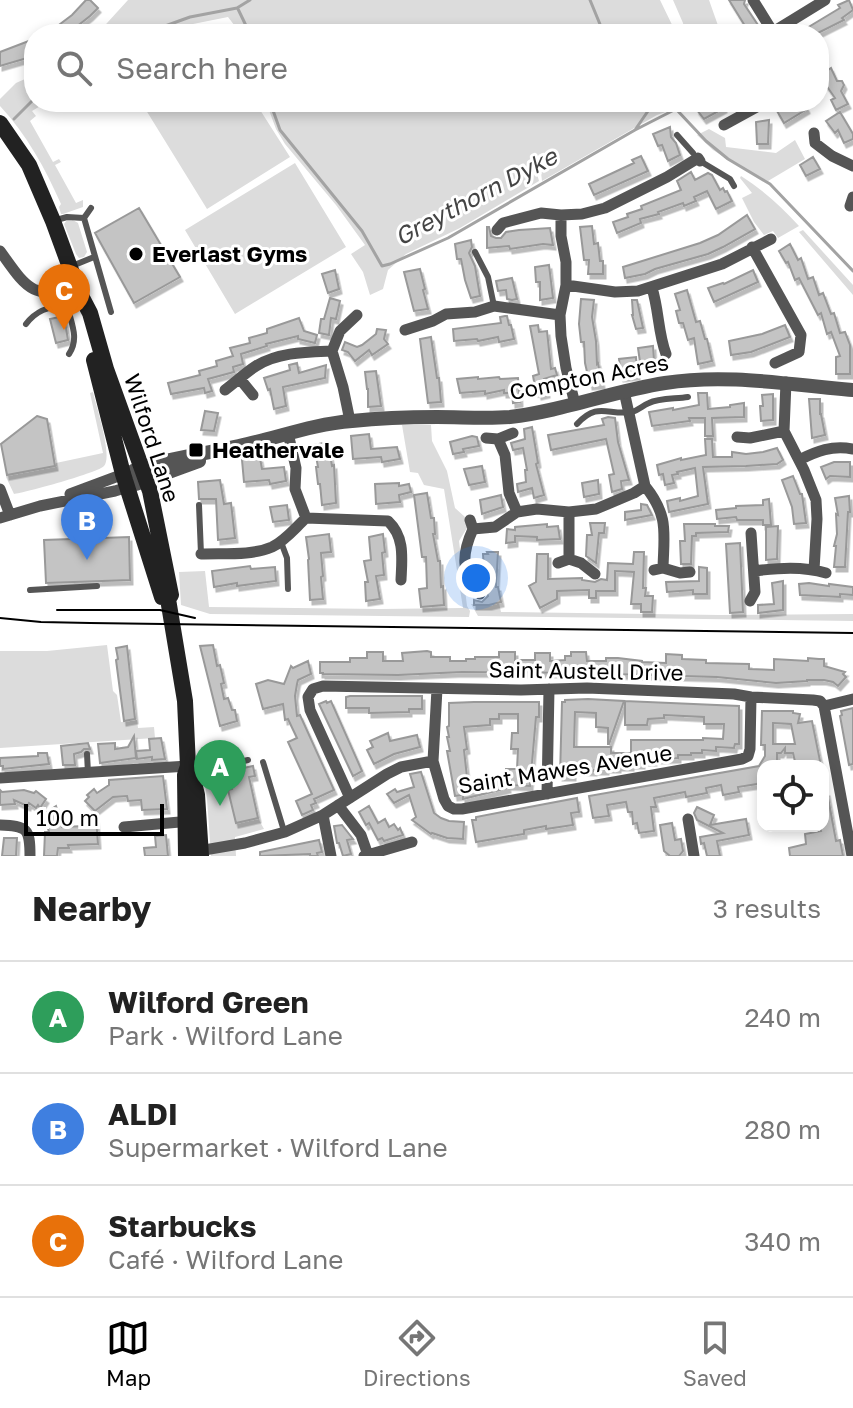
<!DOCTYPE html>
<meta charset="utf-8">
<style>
body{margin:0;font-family:"Golos Text",sans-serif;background:#f6f6f6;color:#222}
.controls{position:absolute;right:24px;bottom:24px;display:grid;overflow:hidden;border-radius:16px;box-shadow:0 4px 12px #0003}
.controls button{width:72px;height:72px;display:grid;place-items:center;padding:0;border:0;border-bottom:2px solid #e0e0e0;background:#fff;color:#222;font:40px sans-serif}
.scale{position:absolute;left:24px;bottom:20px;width:140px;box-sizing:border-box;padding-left:8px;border:4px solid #000;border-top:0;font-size:22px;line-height:28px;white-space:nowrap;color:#000;-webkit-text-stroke:6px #fff;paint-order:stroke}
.you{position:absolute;left:476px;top:578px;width:28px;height:28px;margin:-20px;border:6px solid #fff;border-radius:50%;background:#1a73e8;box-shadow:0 0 0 12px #1a73e833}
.badge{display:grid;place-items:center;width:52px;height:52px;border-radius:50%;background:#000;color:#fff;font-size:26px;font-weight:700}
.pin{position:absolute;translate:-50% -66px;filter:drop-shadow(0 2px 4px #0008)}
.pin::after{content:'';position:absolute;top:42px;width:28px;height:24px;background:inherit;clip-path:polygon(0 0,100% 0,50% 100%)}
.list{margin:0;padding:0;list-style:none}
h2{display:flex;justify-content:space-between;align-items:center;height:104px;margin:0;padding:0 32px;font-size:34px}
h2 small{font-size:26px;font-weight:400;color:#767676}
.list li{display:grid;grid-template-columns:52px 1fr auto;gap:24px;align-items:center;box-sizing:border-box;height:112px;padding:0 32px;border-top:2px solid #e0e0e0}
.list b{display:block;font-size:30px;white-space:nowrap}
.list p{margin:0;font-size:26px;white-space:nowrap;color:#767676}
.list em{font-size:26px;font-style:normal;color:#767676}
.icon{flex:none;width:44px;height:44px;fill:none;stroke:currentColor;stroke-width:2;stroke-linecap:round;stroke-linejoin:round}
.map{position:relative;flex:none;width:853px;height:856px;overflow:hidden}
.search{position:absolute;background:#fff;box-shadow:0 4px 12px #0003;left:24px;right:24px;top:24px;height:88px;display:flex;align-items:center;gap:20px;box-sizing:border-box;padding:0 28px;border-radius:32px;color:#767676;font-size:30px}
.sheet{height:440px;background:#fff}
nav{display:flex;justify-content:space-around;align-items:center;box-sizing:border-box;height:112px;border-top:2px solid #e0e0e0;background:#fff;font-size:22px;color:#767676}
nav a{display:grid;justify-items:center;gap:4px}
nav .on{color:#000}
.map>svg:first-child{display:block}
</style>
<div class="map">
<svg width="853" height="856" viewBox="0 0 853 856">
<defs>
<filter id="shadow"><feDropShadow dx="2.5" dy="4.5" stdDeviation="0" flood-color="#0004"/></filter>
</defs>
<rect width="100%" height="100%" fill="#fff"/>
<path fill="#dcdcdc" d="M128 0H660L676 33 241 34 228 17 183 26 166 34H97Z
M673 0H709L721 34H685L683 23Z
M34 75V102H47L32 111 36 116 30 121 53 162 59 159 61 162 55 165 76 203 83 200V207L63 214H61L59 207 61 204C45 168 27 135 0 106V99L16 83Z
M141 102H255L290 157 207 209Z
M266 102H675L677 108 657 115 542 181 540 164 534 163 539 181 460 228 406 254 388 270 383 289 370 295 363 272 351 254 365 245 336 205 285 144 276 129Z
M709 129 725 138 726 147 776 153 795 140 805 159 768 181 735 164 713 150 697 135Z
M295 163 346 247 235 314 185 230Z
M741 176C763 190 781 206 799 226L778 238 773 231 764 235 754 222 742 198 752 193 740 178Z
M71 219 78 223 87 252 84 257 79 258 76 254 64 224 67 220Z
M803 230 853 285V295L799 232Z
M93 392C96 406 113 456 104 466 100 472 24 493 14 494L6 477 7 475 55 466 56 463 103 453 90 393Z
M402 425H431L432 441 447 471 455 508 465 517 467 528 459 541 467 606 470 611 469 617 210 614 181 605 179 572 205 571 209 607 380 609 463 608 444 489 424 485 418 473 410 472Z
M499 603 501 612 719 615 853 614V621L478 616 471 604H491Z
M107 645 113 691 117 695 121 722 137 720 138 728 154 727 155 738 0 748V651H47Z
M226 765 232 789 229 790 236 823 258 818 264 829 235 837 236 856H211L207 799 203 769Z"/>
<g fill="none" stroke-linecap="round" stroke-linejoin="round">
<path stroke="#a3a3a3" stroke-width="3" d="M590 0 604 34
M238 9 250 34
M143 34 190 17 237 8 250 0
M270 102 280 130 362 231 382 266 390 264 448 238 635 130
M642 102 648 111 635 130 676 109 706 141 728 159 770 184 853 271
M14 119 34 99"/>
</g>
<path fill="#c4c4c4" stroke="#999" stroke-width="2" fill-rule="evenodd" filter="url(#shadow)" d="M86 0H90L98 8 90 16 71 31 68 27 60 34H47L72 15Z
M729 0H745L744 4 764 34H750Z
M849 0 853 10 842 18 844 20 816 34H797L840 8 838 5Z
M34 39V56L0 66V52Z
M819 54 828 70 831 68 837 81H842L844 85 841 91 848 104 836 110 831 100 835 98 819 75Z
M710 102H721L724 108 704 119 697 110Z
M794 102H803L807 109 784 123 777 111Z
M840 112 853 134V139L844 143 838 130 835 133 826 121Z
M769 120 768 144H757L756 122Z
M670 127 671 137 676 143 680 155 668 161 662 145 658 146 653 134Z
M641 156 648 171 594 195 589 184 634 163 632 160Z
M813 157 820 169 806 176 800 165Z
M691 172 695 180 708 173 712 175 720 190 723 188 725 192 727 191 732 201 716 209 707 191 694 197 696 201 684 206 683 203 658 212 659 214 640 219 641 223 617 233 613 222 628 217 627 214 642 209 641 206 681 190 677 181Z
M139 208 180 277 134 303 95 233Z
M747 215 755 229 723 247 708 254 655 269 645 274 625 278 623 267 700 243 718 235Z
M592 226 594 244 598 243 600 261H603V274H588L589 260H584L580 227Z
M487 227H489L491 236 496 238H501L506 232 519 230 550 228 553 245 543 244 510 249 509 246 487 248Z
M471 240 472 247 469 253 475 266 480 296 471 298 465 280 461 259H457L455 244Z
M790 244 798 260 801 258 808 279 813 277 819 295 823 293 831 314 834 313 840 333 845 332 850 345V374H836V357L840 356 831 332 827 334 821 313 818 315 799 278 795 280 788 262 786 263 779 251Z
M549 265 553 298 540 300V282H536L535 267Z
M420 269 425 289 423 290 428 309 414 311 404 272Z
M335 270 339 289 328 293 322 274Z
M753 270 758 282 714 302 708 288 723 283 724 284Z
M512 278 517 299 512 300 507 299 506 290 498 291 496 281Z
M687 290 696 322 700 321 705 339H707L712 361 698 364 694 338 688 340 683 323H679L676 311 680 310 675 294Z
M330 298 340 301 336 319 331 318 329 335 319 333 321 319H324Z
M581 299 594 300 592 317 596 341 597 364 598 363 602 384 590 385 585 363 584 342H581L579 324Z
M632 300H637L643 328 636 329 632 315H633Z
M64 316 68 340 56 343 50 319Z
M505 316H507L509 325H511L514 339 499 342 498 337 478 341 477 339 454 341 453 329 501 323 500 317Z
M299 318 304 331 317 335 315 343 298 339V336L266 344 267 346 241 354 243 364 233 367 234 372 208 379 212 391 205 393 204 388 171 394 168 383 200 375 199 371 217 366 216 361 233 356 230 348 250 343 249 338 267 333V329Z
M538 325 539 332 547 331 551 369 555 368 557 375 544 379 547 393 539 395 538 391 536 392 533 376 539 374 530 326Z
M785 325 790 337 751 352 731 355 729 341 762 334Z
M377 329 386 330 384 339 388 344 372 355 369 350 355 361 348 352 342 350 345 342 357 347 362 345 376 334Z
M431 337 437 378H439L441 402 428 403 420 339Z
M653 346 654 360 640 362 638 348Z
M636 357 637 375 621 377 619 359Z
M297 363 299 373 326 365 325 378 283 387 286 406 274 409 270 389 268 390 264 378 290 370 289 365Z
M376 371 381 406 368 407V389H367L365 372Z
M478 377V379L499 377 500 379 518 378 520 402 513 403 512 393H504V390L485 394V391L460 393 457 379Z
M698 393H707L708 409 730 407V405L744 403V417L712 418 713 436H705V418H689L690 421 652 426 649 412 673 408V410L699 405Z
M773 394V420L761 421 760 406H763L762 395Z
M809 399H820V414H821L825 435 812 438Z
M205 411 218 413 214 431 201 430Z
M37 416 47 419 55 466 7 475 1 444Z
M608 417 615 418 618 442 629 480 621 481 622 489 612 492 609 475 614 474 606 439 551 450 548 435 604 425 602 419Z
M532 427 538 463 536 464 544 495 534 498 532 488 518 492 517 484 526 482 525 470H527L523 448 513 450 511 443 525 439 524 429Z
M369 434 371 449 397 447 400 459 382 462 381 457 353 459 351 436Z
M472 436 477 437 479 446 463 449 464 452 453 454 450 442Z
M705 439H712L713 457H732V452L746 454 763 452 777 448 783 460 777 464 746 466 703 467 708 504 669 512 667 501 680 498V501L698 496 695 468 677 472 678 474 672 475 674 483 665 485 663 474 659 475 657 465 681 458V460L706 455Z
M328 442 332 466 334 465 336 503 322 505 320 484H318L316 467H318L314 445Z
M260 458 262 469 284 467 286 481 270 484 269 480 244 482 242 460Z
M834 462H850V477L830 476 826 479 821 467Z
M482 466 485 482 469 485 464 469Z
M793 476 800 494H802L806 523 794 524 792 507 782 480Z
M220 480 224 504 231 503 235 538 218 540 216 499H199L198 482Z
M598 480 599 494 584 497 582 483Z
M399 483V486L409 484 411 492 399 495 400 502 376 504 375 484Z
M427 493 431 518H434L435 534H433L438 561H440L441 587 443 586 444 605 421 607 419 589 427 588 426 557H422L414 495Z
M501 495 503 507 482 514 480 500Z
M849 496 850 512H848L845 567H834L836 546H834L837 534 836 514 838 515 835 498Z
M769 499 771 525H763V520H737L736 517 717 519 716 510 736 508V506L763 505V500Z
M641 504 647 505 652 515 625 520V512L641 510Z
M287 505 289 520 273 522 270 507Z
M590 523H605L604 533H599L596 563 586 556 587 535H592Z
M547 524V527L558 526 560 539 537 540V537L515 536V542L506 543 507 529 515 530V527Z
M684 524H715V526H729L728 532 696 533V536H692L691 564H681L680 541H685Z
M778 526 777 559 766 560V527Z
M329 534 331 552 321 553 323 576 321 577 323 599 310 600 308 560 309 559 306 537Z
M383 534 385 552 382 553 384 575 376 576 380 599 366 601 365 582H368L364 561 371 560 369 537Z
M129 537 130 580 46 583 44 540Z
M740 543 743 612 730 613 726 544Z
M487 552H498L496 587H498L501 602 489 605H474V600L482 602 488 596 485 587 483 554H488Z
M634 552H644L643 588H646L645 596H653L652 612H641V604H631L634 572 615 571V591H596V598H589V590L557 591V599L540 608 529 586 536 582 537 554H548V579L582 578V580L595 582 601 579 607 580 608 563 633 564Z
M250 566 251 569 275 567 276 581 237 586V583L214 587 212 571Z
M699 567 707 568V594H693V590L667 592 666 582 699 581Z
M783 581V610L758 613V605L774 604 772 583Z
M809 583 829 586V584L853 587V595L840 594V597L800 595 799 584Z
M213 645 217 666 220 665 224 683 221 684 224 699 228 698 232 710H235L237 721 220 726 200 646Z
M127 646 135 719 124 721 116 660 118 659 116 648Z
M427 651 431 652V657H450V661H466V659H475V657H499V652H515V660H535V653H550V661L565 660V656H571V652H586L587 661H606V658H618L642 661V662L666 663V654L682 655V659L706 660V663L749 664V669L774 670V659L808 661V658L819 659H824V666L845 672 843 674 846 677 838 686 833 682 824 680H807V681L776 683 717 677 577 673 462 672 398 675 323 674V673H320V662H350V658H367V652H383V661H403L402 653Z
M308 661 311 674 298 680 297 684 295 696 297 716 300 715 334 790 314 799 316 803 311 805 313 810 302 815 296 801 312 794 288 742 297 738 288 719 285 720 283 704 263 709 256 684 268 680 284 684 291 666 293 668Z
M350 696H422V709H409V712L369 713V708H346V697Z
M588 699 624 701 609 744H608V728L596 727V713L575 712 574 747H611V753H631V740H703V738L723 739 724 724H704V717L664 715V718L648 719 647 725H625V701L739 706V744H735L734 748 716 747V751L702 750V753H691V755H678V758L654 759V761H642V764H631V766H618V768H606V770H594V771L573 770V776H560L562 702H565V700Z
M326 701 327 703 331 701 362 771 353 776 319 704Z
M474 702H539V717H536L530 786 507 785 508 788 463 799V795L455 796 447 751H450L447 737H449L447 727 449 726V703ZM499 714H518V733H512L511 749H518L517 769H506V775L485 779V783L471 787 468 786 464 750 467 749 464 727 490 725V719H499Z
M853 708V764L849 765 840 716 842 715 841 711Z
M762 711H793V713L800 714 798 723 812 721 821 766H796L793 753H785V748L781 753H777V760L773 766H763V778L757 784 738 787 739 792 723 795 721 785 706 788 707 793 686 797 685 792 654 798 656 807H651L654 831 639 833 637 823 633 824 632 812H628L626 802 607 805 609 816 593 818 589 796 759 766 765 756V745H761ZM773 723 791 724 795 744H773Z
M388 733 390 741 417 735 420 747 394 754 374 764 367 750 373 747 370 741Z
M134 736 136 758 100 763 98 744 115 743V749L128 747Z
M161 738 165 759 152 760V757L137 759 136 751 150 750 149 739Z
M88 743 90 749H84L81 752 74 754 75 765H63L61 746Z
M38 753H47L49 764 3 769V766H0V758L38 756Z
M253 766 255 776 249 777 258 818 236 823 228 790 232 789 229 771Z
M421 772 434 813 441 818 449 821 464 822 463 839 447 838 432 833 431 834 412 820 416 817 409 795 394 803 387 794 395 789 397 792 414 787 410 774Z
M163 776 167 809 142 810 141 800 128 801 127 796 113 797 95 811 85 801 89 797 87 795 94 789 97 793 109 785V780Z
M0 790 2 792 24 790 34 793 36 791 46 799 40 808 38 805 36 808 29 803 28 806 25 805 14 800 15 804 0 805Z
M827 792 836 841 840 840 843 856H790L789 848 806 844 805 834 821 831 820 826H823V793Z
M577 798 579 812 571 813 573 825 546 829V826L524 830V834L476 842 472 820H476V817Z
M56 806 62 827 85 826 84 818 96 817 98 844 68 845 69 848H58L57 856H44L45 832H49L44 814Z
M369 806 378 823 385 819 389 827 394 824 398 830 400 828 403 835 384 841 382 838 378 840 369 823 366 825 359 812Z
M697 807 714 815 710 825 746 819 749 835 717 841 720 856H707L704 843 701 844 700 837 723 833 697 820 694 813Z
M672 823 675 840 681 839 683 851 679 856H670L664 851 660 825Z
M342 825 353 839 347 840 351 854 343 856 339 843H337L334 826Z
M166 835 168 856H145L144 848 156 847 155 836Z
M4 838H17L16 856H2Z
M319 840 322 852 317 853 318 856H310V854L260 856V852Z"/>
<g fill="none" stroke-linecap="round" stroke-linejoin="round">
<path stroke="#555" stroke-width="6" d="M677 135 693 153
M700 161 730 179 734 186
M91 208 84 218 111 312
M53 221 67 217 84 218
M475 252 488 277 494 306
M72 266 94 257
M26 324C36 311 48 306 65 306L68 309C72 325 79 339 69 354
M577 424C598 401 608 416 632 412 639 410 642 406 649 403 659 398 676 399 688 397
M199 505 201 554
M281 542 287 558 288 589
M30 590 97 586
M87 754 88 773
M263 762 284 831
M192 773 248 760"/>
<path stroke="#555" stroke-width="11" d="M753 0 774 34
M773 32 825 0
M724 125 766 102
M814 133 815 143 832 156 853 166
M850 206 853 197
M561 215V236L566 262V285L560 315 561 336 566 368 575 404
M497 230 503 223 541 213 561 215 582 214 605 208 667 177 698 158 700 161
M752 247 801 335 799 352 775 363
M0 251C24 284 33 304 77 285
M566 285 615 292 638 291 722 264 771 239
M652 288C659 310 658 333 666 354
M405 330 433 321 446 314 475 312 494 306 560 315
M332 351 343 387 350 421
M332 351 340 331 357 315
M240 379 253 395
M786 382 784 431 804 470 816 500 817 519 814 570
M225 390C236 382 245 373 256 366 278 352 307 352 332 351
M737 437 750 438 784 431
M486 438 498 439 513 433
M498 439 505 455 509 493 517 512
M799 460C817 451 832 445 853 449
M645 486C669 516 664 532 663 568L654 570
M0 489 10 515
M70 494 129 472
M0 518 40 506 115 491 131 486
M306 518 388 521C405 537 402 558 401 580
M470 520 473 529 495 527 517 512 537 509 569 512 596 509 634 493 645 486 624 391
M473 529C462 553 460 574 480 594
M201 554C223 553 251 556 272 547 285 541 295 528 306 518L295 489 296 468 288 433
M569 559 581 563 595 574
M558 563 569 559V512
M663 568 680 573 690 572
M754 571C779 568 802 566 826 573
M750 601 755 592 751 533
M437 689 433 761 444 799 448 806 454 809H462L742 759 748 756 750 749 751 697
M824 706 853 699
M0 778 188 766
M547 794 549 689
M350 798 310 710 308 697 313 689 323 686 521 690 587 688 734 694 751 697 813 700 820 701 824 706 852 856
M338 805 361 835 368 855
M323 815 331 856
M688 819 694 856
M0 825C27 826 30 828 30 856
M124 827 191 821
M193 852 245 843 285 832 323 815 387 774 401 767 433 761
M364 856 412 842"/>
<path stroke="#555" stroke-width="14" d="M133 471C167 458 204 454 239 446 277 438 313 424 352 421 380 418 409 417 437 417 462 417 486 419 510 417 563 411 613 391 665 383 728 373 790 385 853 390
M136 484 199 461"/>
<path stroke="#222" stroke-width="16" d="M0 123 29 165 53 221 79 292 90 313 106 369 150 491 171 595 168 599 185 701 188 766 185 775 186 856
M94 360 123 474 162 597H165
M191 771 197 795 201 856"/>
<path stroke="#000" stroke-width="2" d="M57 610H160L195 618
M0 618 41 622 90 623 853 633"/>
</g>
<g fill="#000" stroke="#fff" stroke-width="3">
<circle cx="136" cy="254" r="8"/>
<rect x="188" y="442" width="16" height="16" rx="4"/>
</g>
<g text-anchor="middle" stroke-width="6" stroke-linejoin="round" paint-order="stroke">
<g font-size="22" font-weight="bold" fill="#000" stroke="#fff" text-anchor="start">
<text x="152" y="262">Everlast Gyms</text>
<text x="212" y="458">Heathervale</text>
</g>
<g font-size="22" fill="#000" stroke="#fff">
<text transform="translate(589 377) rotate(-11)" y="8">Compton Acres</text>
<text transform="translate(152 438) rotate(72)" y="8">Wilford Lane</text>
<text transform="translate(586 671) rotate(1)" y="8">Saint Austell Drive</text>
<text transform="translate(565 769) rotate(-9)" y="8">Saint Mawes Avenue</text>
</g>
<g font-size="24" font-style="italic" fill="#444" stroke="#fff">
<text transform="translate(476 197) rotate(-28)" y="8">Greythorn Dyke</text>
</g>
</g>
</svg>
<div class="controls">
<button><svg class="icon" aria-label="locate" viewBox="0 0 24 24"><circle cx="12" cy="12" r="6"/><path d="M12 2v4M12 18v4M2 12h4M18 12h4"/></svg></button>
</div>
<div class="scale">100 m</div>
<div class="you"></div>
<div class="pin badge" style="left:220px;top:806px;background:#2e9e5b">A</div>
<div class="pin badge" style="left:87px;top:560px;background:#3f7fe0">B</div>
<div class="pin badge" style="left:64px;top:330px;background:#e8710a">C</div>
<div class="search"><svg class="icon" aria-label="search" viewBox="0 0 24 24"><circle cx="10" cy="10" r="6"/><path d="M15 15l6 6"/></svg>Search here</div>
</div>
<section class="sheet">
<h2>Nearby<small>3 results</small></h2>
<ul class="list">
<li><span class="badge" style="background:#2e9e5b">A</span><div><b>Wilford Green</b><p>Park · Wilford Lane</p></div><em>240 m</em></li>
<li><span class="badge" style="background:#3f7fe0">B</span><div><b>ALDI</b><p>Supermarket · Wilford Lane</p></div><em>280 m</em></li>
<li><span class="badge" style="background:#e8710a">C</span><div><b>Starbucks</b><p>Café · Wilford Lane</p></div><em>340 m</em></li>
</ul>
</section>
<nav>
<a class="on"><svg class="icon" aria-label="map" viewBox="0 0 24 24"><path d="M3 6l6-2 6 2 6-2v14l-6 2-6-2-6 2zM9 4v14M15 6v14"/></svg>Map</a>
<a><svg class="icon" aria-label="directions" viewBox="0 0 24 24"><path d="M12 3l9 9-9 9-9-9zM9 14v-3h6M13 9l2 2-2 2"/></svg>Directions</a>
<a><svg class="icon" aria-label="saved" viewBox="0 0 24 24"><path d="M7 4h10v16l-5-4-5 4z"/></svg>Saved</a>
</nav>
